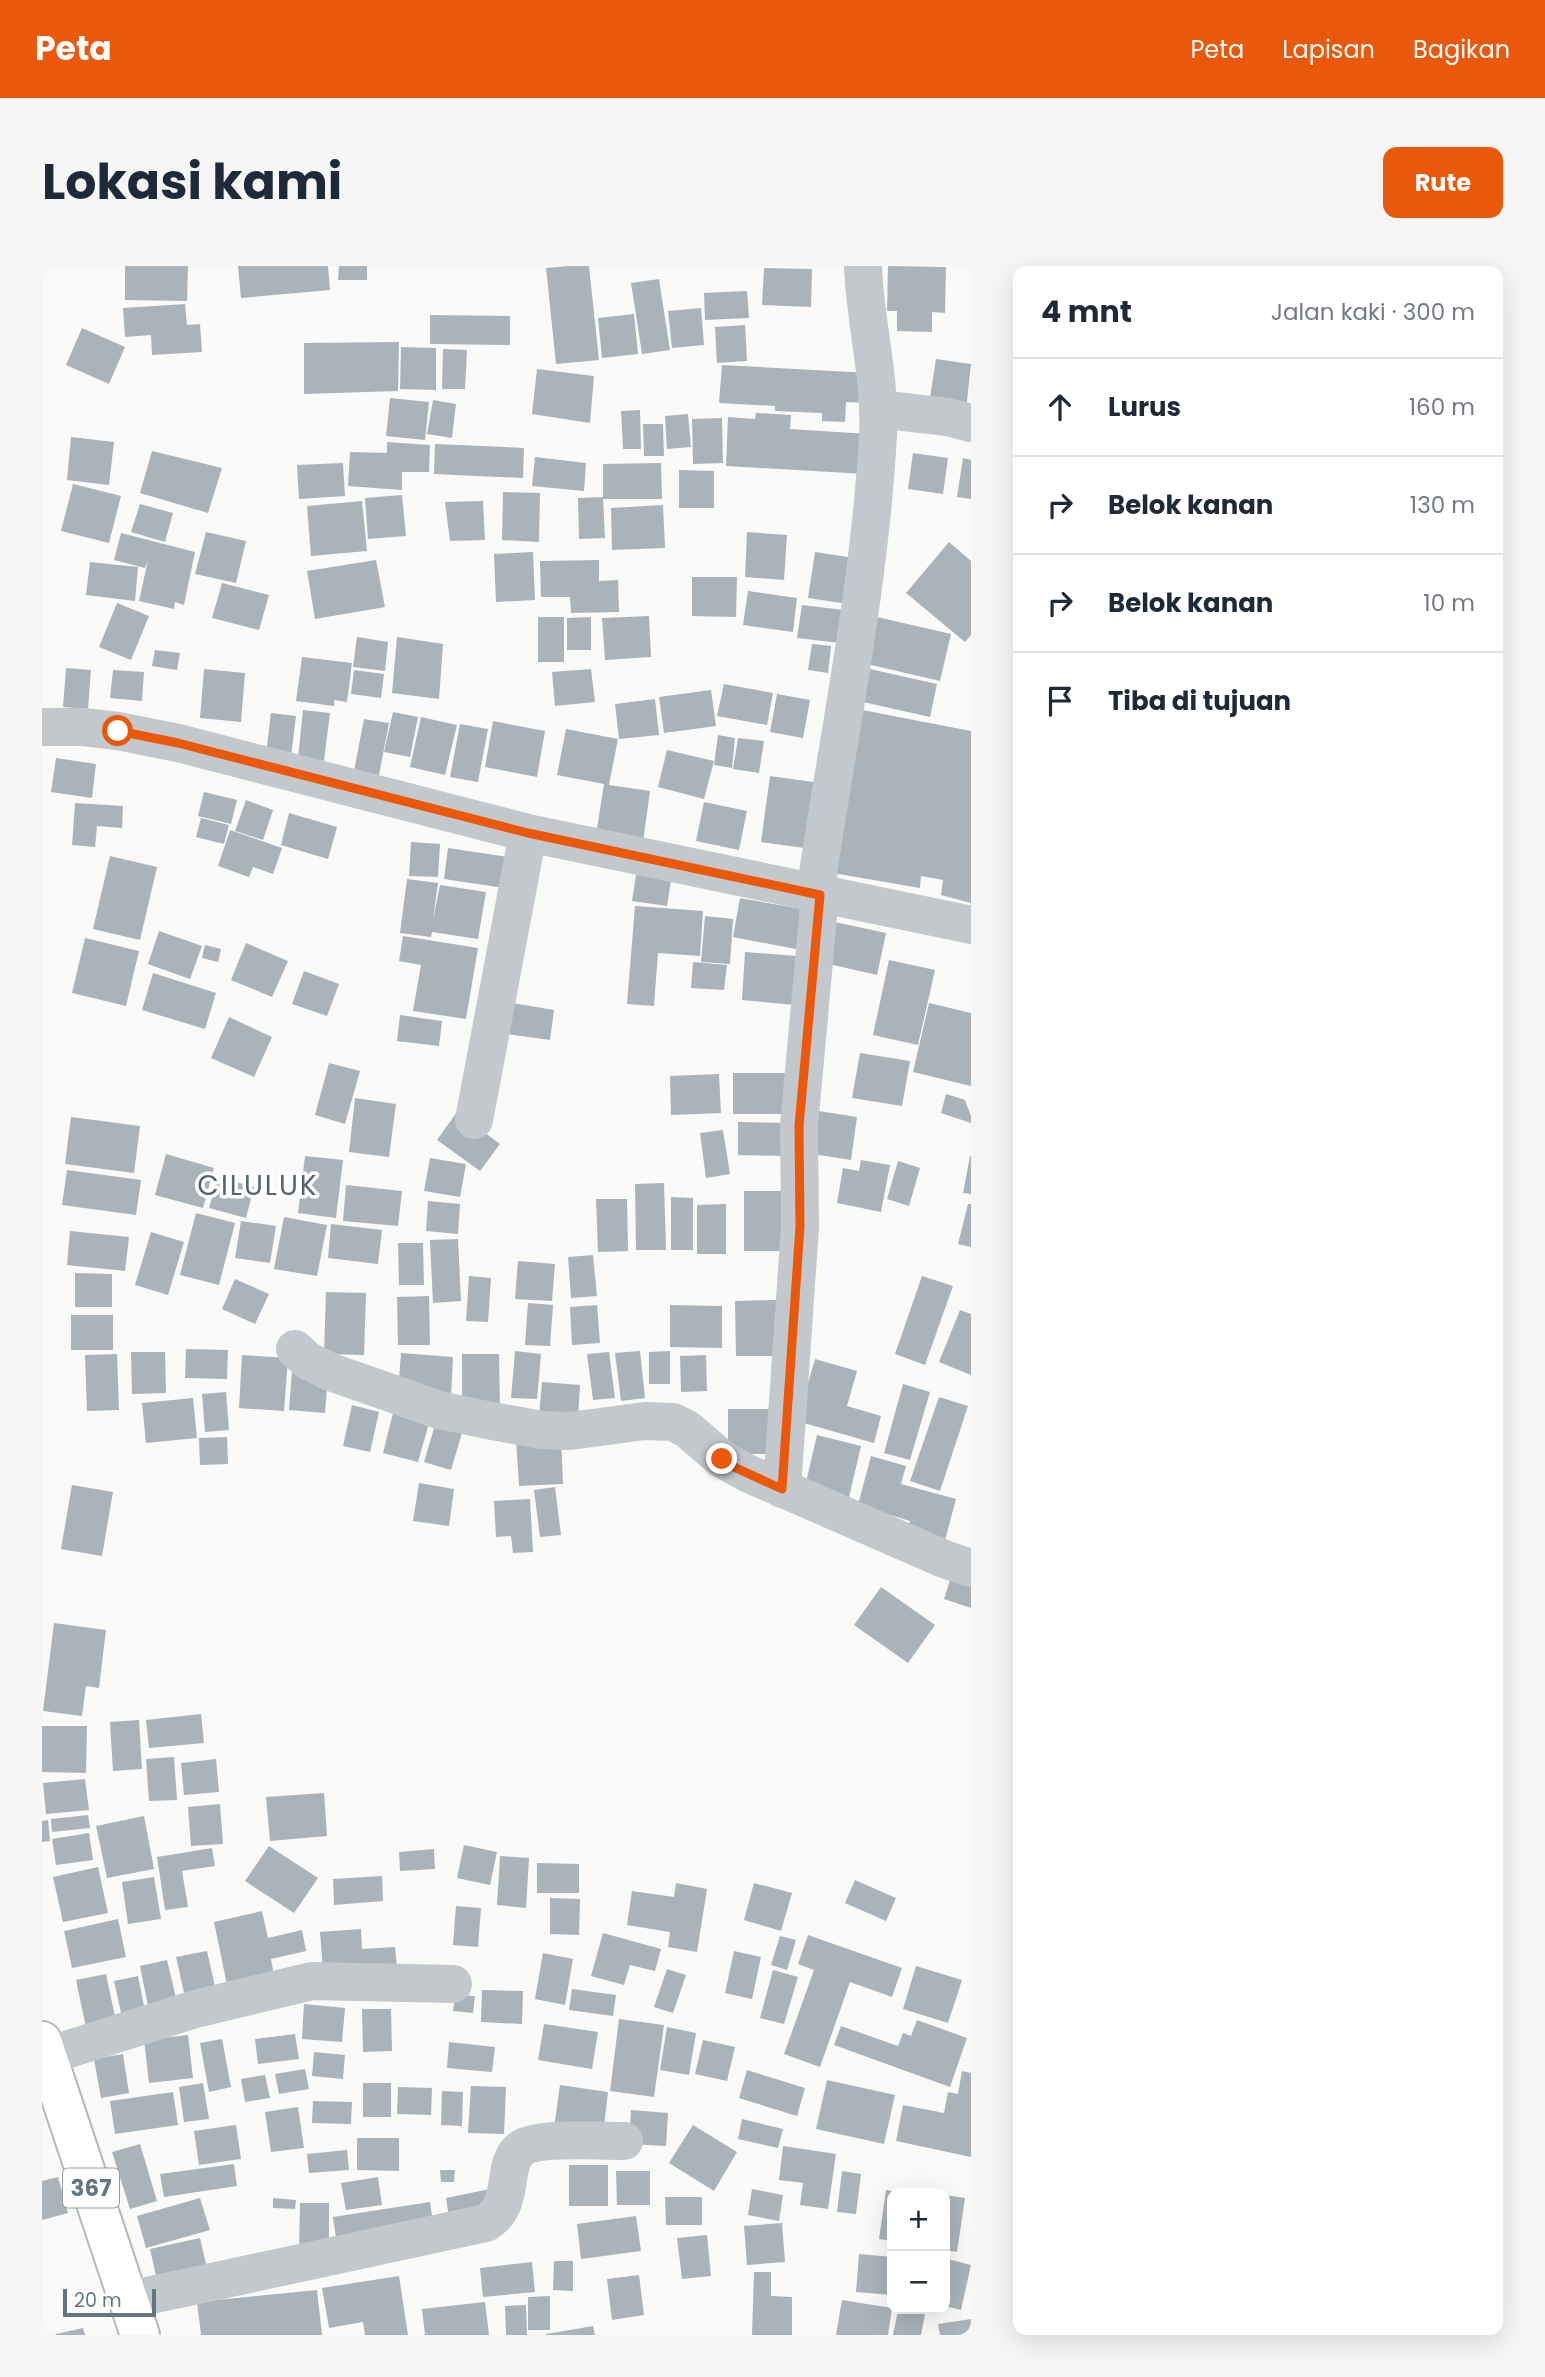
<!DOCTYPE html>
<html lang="id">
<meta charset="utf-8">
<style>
body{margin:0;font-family:Poppins,sans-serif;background:#f6f6f7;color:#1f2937}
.controls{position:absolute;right:21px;bottom:21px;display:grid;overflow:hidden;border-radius:14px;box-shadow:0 7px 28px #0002}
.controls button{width:63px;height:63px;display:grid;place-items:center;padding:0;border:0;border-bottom:2px solid #e0e1e3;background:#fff;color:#1f2937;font:35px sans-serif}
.scale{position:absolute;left:21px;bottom:18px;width:93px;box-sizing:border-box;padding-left:7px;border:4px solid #657683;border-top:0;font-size:19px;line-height:24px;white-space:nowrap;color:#657683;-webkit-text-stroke:5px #fff;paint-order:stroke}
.stop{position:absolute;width:21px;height:21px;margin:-16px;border:5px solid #ea580c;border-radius:50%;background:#fff}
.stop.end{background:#ea580c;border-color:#fff;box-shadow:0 2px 7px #0008}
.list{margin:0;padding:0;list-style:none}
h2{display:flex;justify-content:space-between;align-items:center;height:91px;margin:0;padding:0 28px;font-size:30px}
h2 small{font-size:23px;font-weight:400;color:#747a83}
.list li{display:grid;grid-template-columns:46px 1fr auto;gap:21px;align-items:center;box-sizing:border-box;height:98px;padding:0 28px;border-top:2px solid #e0e1e3}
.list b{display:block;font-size:26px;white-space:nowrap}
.list em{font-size:23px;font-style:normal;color:#747a83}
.icon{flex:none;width:38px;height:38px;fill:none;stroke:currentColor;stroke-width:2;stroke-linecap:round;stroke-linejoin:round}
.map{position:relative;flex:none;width:929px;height:2069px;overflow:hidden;border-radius:14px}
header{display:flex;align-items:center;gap:42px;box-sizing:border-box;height:98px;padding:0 35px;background:#ea580c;color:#fff}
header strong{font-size:33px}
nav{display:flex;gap:38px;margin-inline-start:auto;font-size:24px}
.intro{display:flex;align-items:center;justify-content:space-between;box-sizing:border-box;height:168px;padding:0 42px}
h1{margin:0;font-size:49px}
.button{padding:18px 32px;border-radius:14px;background:#ea580c;color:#fff;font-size:24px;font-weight:700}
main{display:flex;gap:42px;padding:0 42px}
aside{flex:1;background:#fff;border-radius:14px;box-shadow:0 7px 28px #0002}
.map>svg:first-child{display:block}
</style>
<header>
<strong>Peta</strong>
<nav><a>Peta</a><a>Lapisan</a><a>Bagikan</a></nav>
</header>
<div class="intro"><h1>Lokasi kami</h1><a class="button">Rute</a></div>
<main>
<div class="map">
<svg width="929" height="2069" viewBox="0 0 929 2069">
<rect width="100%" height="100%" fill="#fafaf8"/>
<path fill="#aab3b9" d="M83 0H146L145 35 83 34Z
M196 0H286L288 24 199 32Z
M297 0H325V14H296Z
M527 0H547L557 94 514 98 504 2Z
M846 0 904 1 903 47 890 46V66L855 65V45H845Z
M722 2 770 3 769 41 720 39Z
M617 13 628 84 600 88 589 17Z
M705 25 707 52 663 54 662 27Z
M143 38 145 59 158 58 160 86 110 89 109 69 83 71 81 42Z
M659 42 662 79 630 82 626 45Z
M592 48 596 88 560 92 556 52Z
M388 49 468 50V79L388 78Z
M703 59 705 95 675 97 673 61Z
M40 62 83 81 67 118 24 99Z
M357 76 356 125 262 128V77Z
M359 81 394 82V124L358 123Z
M401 83 425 84 423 123H400Z
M894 93 929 98 924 144 887 138Z
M680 99 828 107 826 137 804 136 803 156 780 155V147L733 145V140L677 137Z
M495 103 552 110 548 157 490 148Z
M348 132 387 136 383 174 344 170Z
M391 134 414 138 410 172 385 168Z
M598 144 599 183H581L579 145Z
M714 147 749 149 748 163 826 168 824 208 684 200 686 151 713 153Z
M646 148 649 181 625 183 623 150Z
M680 152 681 197 651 198 650 153Z
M601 158H621L622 190H602Z
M29 171 72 176 67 219 25 214Z
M345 176 388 179 387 206H360V224L306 220 308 186 345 187Z
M393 178 482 182 481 212 392 208Z
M110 185 180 202 166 247 98 227Z
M871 187 906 192 901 228 866 223Z
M493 191 544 197 542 225 490 220Z
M921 192 929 194V233L915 231Z
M301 197 303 230 257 233 255 199Z
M619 197 620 233H561V198Z
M637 204 672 205V242H637Z
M31 218 79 230 67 277 19 265Z
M461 226 498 227 497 276 460 274Z
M360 229 364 270 326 273 323 232Z
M561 231 563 272 537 273 536 232Z
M320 235 325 285 269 290 265 240Z
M441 235 443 274 408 275 403 236Z
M98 238 131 247 123 276 89 266Z
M621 239 623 282 570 284 569 242Z
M164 266 204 275 194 317 153 308Z
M705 266 745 269 742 314 703 311Z
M79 267 153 286 142 339 133 336 132 343 97 335 106 294 103 302 72 294Z
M907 276 929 295V369L923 376 864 327Z
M491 286 493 334 454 336 452 288Z
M773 286 819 293 812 339 766 332Z
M334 294 343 341 273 353 265 305Z
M557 294V315L576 314 577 346 529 347 528 331H499L498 295Z
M48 296 96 301 93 335 44 329Z
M650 311H695L694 351 650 350Z
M180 317 227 329 217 364 170 352Z
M706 325 755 332 751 366 701 359Z
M75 337 107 350 89 394 57 381Z
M760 339 802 344 798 377 755 372Z
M607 350 609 391 563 394 560 352Z
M496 351H522V396H496Z
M549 351V384H525V352Z
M835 351 909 368 898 415 825 398Z
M315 371 346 376 343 405 311 401Z
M355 371 401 378 397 433 350 427Z
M770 378 789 380 786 407 766 404Z
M113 384 138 387 135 404 110 400Z
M260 391 310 397 305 436 292 434V440L254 435Z
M24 402 49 404 46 443 21 441Z
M162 403 203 407 199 456 158 452Z
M549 403 553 436 513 440 510 406Z
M828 403 895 418 888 451 821 436Z
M71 404 102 406 100 435 68 432Z
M312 404 342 408 339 432 309 428Z
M682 418 731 427 725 459 675 450Z
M669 424 674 460 622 467 617 431Z
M735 428 768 434 761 472 728 466Z
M613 433 617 469 577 473 573 438Z
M815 443 929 465V637L899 629 901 614 879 610 878 622 785 606Z
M261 444 288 447 282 495 256 492Z
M351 446 376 451 368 491 342 486Z
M229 447 254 450 249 492 224 488Z
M379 451 415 459 403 509 368 501Z
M322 453 347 457 337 509 312 505Z
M451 455 503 465 495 511 443 501Z
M418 458 446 463 436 516 408 511Z
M524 463 576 473 567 519 608 525 601 576 554 569 562 518 515 509Z
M676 469 693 472 690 502 672 499Z
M696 472 722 475 717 507 691 503Z
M625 484 672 495 662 533 616 521Z
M14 492 54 498 50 532 9 526Z
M728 510 779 517 770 583 719 576Z
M162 526 195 534 189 558 156 550Z
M204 534 231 544 221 574 193 565Z
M662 536 705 545 697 584 654 575Z
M33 537 81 540 80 562 55 560 53 581 30 579Z
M247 547 295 561 286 593 239 579Z
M159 552 187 559 182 578 154 571Z
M188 564 240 582 231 608 211 601 207 611 176 600Z
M369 576 398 578 396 611 367 610Z
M406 582 466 591 462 622 402 613Z
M68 590 115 601 98 674 51 663Z
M595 603 630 608 625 640 590 635Z
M365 613 396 617 391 654 398 619 444 626 436 673 390 666 389 671 358 667Z
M698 632 766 644 759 684 691 671Z
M593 640 661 645 658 690 616 687 612 740 585 738Z
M663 650 691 653 688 698 659 696Z
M788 655 844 667 835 709 778 696Z
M117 665 160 680 148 713 106 698Z
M361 670 436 682 424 753 371 745 379 699 357 695Z
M43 672 97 685 84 740 30 727Z
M204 677 246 695 230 731 189 714Z
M163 679 179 683 176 696 160 692Z
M703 686 768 691 764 740 700 734Z
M847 694 893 704 876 779 831 769Z
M651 696 685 699 682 724 649 722Z
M262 705 297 718 285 750 250 738Z
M111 707 174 727 163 763 100 744Z
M470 737 512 744 508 774 465 768Z
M887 737 929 747V820L871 806Z
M358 749 400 755 397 780 355 775Z
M187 751 230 771 212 811 169 792Z
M818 787 868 795 860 840 810 832Z
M287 797 318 805 303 858 273 849Z
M691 807H744V848H691Z
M677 808 679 847 629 849 628 810Z
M904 828 923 834 929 850V857L899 847Z
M313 832 354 838 347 891 307 886Z
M770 844 815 851 809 894 764 887Z
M415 846 458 878 438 905 395 874Z
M29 851 98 860 92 907 23 898Z
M696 856 746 857 745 890 696 889Z
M681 864 688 908 664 912 658 867Z
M124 888 172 902 161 942 113 929Z
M263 890 301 894 294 952 256 947Z
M928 890H929V928L921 927Z
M388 892 424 898 418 931 382 925Z
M819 894 848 899 839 946 795 937 801 902 817 905Z
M856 895 878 902 867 940 845 933Z
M25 904 99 914 94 949 20 939Z
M176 911 212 921 204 952 167 942Z
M622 917 624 984H594L593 918Z
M304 919 360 925 356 960 301 955Z
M702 925H750V985H702Z
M629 931 651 932V984H629Z
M554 933H585L586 985 556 986Z
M386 935 418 938 416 968 384 965Z
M684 938V988H655V939Z
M926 938H929V981L916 978Z
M154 947 193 957 177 1019 138 1009Z
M242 951 285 959 275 1010 232 1003Z
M199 955 234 960 228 997 193 992Z
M289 958 340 964 336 998 286 992Z
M28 965 87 971 83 1005 25 999Z
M109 966 142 976 126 1029 93 1019Z
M416 973 419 1035 391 1037 388 974Z
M356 977H381L382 1019H357Z
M551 989 555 1030 529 1032 526 991Z
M476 995 513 998 510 1035 473 1033Z
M33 1007 70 1008V1041H33Z
M427 1010 449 1012 446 1056 424 1055Z
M880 1010 911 1020 883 1099 853 1088Z
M193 1013 227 1028 213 1058 180 1043Z
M284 1026 324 1027 322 1089 282 1088Z
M387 1030 388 1079H356L355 1031Z
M734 1034 735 1090H694L693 1035Z
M486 1037 511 1039 508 1080 483 1079Z
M555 1039 558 1077 530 1079 528 1041Z
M628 1039 680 1040V1082L628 1081Z
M918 1044 929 1048V1109L897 1096Z
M29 1049H71V1084H29Z
M144 1083 186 1084 185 1113 143 1112Z
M473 1085 499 1088 495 1133 469 1132Z
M598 1085 603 1132 579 1135 573 1087Z
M628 1085V1118H607V1086Z
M89 1086H123L124 1127 90 1128Z
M567 1086 573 1132 551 1134 545 1088Z
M359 1087 411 1091 409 1131 356 1127Z
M75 1088 77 1144 45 1145 43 1089Z
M420 1088H457L458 1143H420Z
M200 1089 246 1092 242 1145 197 1142Z
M664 1089 665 1125 639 1126 638 1090Z
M773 1093 815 1105 805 1140 839 1150 832 1177 755 1155Z
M250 1106 286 1109 283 1147 247 1144Z
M500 1116 538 1119 536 1153 497 1150Z
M861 1118 888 1126 868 1194 842 1187Z
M184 1126 187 1164 163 1166 160 1128Z
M897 1131 926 1140 898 1225 868 1215Z
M151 1132 155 1172 104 1177 100 1137Z
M310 1139 337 1146 328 1186 301 1180Z
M686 1143H737V1188H686Z
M351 1147 387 1157 376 1196 341 1187Z
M396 1149 423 1157 409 1204 382 1196Z
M775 1169 819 1180 805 1240 761 1229Z
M185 1171 186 1198 158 1199 157 1172Z
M519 1171 521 1218 477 1220 474 1173Z
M829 1190 864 1200 859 1218 914 1233 902 1278 865 1268 868 1255 816 1239Z
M377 1217 412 1223 407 1260 371 1255Z
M30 1219 71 1226 60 1290 19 1283Z
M513 1221 519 1269 498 1271 492 1224Z
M488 1233 491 1286 471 1287 469 1270 454 1271 452 1235Z
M910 1308 929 1314V1342L902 1333Z
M839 1321 893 1359 866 1397 812 1359Z
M12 1357 64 1364 57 1422 44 1420 40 1450 1 1445Z
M159 1448 162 1477 107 1482 104 1454Z
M97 1454 100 1503 71 1505 68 1456Z
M0 1460H45L44 1507 0 1506Z
M132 1491 135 1534 107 1535 104 1493Z
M174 1493 177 1526 142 1529 139 1497Z
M43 1513 47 1544 4 1548 1 1517Z
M282 1527 285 1570 228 1575 224 1531Z
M178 1538 181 1578 149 1580 146 1541Z
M46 1549 48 1562 10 1566 9 1553Z
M102 1550 112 1603 65 1612 54 1560Z
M6 1554 8 1575 0 1576V1555Z
M47 1567 51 1594 14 1599 10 1573Z
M422 1579 455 1586 448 1619 415 1612Z
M227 1580 276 1612 252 1647 203 1615Z
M170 1582 173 1600 140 1605 146 1641 123 1644 115 1591Z
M392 1583 393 1603 358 1605 357 1586Z
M458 1590 487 1592 484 1642 455 1639Z
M495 1597 537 1598V1627H495Z
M56 1601 66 1647 21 1656 11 1611Z
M340 1610 341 1635 292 1639 291 1613Z
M112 1611 119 1653 86 1658 80 1616Z
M813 1614 854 1632 844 1655 803 1637Z
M634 1617 665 1623 655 1686 626 1681 628 1666 585 1659 590 1625 632 1631Z
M712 1617 750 1627 739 1665 702 1654Z
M508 1632 538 1633 537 1669 508 1668Z
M414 1640 439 1642 436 1681 411 1679Z
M220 1645 226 1672 260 1664 264 1685 229 1693 232 1710 185 1719 172 1656Z
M76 1653 84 1691 30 1702 22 1665Z
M319 1663 320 1683 353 1681 355 1701 281 1705 278 1666Z
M561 1667 619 1683 613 1705 588 1699 582 1719 549 1710Z
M766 1669 860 1702 850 1731 808 1716 778 1801 742 1788 772 1704 756 1698Z
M738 1670 754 1674 745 1704 729 1699Z
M165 1685 176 1734 145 1740 134 1691Z
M692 1685 719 1691 710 1733 683 1727Z
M501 1687 531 1693 523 1739 493 1733Z
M125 1694 137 1744 108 1750 98 1700Z
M874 1700 920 1714 906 1757 861 1743Z
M625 1703 644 1709 631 1747 612 1741Z
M731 1704 756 1711 742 1758 718 1752Z
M64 1708 76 1765 46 1771 34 1714Z
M96 1710 105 1755 82 1760 72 1715Z
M530 1723 574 1729 571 1750 527 1744Z
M440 1724 481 1725 480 1758 439 1756Z
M413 1729 433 1730 431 1747 411 1745Z
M262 1738 303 1742 300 1776 260 1773Z
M320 1743H349L350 1785 321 1786Z
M577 1753 622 1759 612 1831 568 1825Z
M875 1754 925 1772 908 1821 792 1779 799 1760 856 1780 861 1767 869 1770Z
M502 1758 556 1766 550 1803 496 1794Z
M625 1761 654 1767 647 1809 618 1804Z
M253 1768 257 1793 216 1798 213 1773Z
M146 1769 151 1812 107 1817 102 1774Z
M180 1773 189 1821 167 1826 158 1777Z
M661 1774 693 1781 685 1815 653 1808Z
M407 1776 453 1781 450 1806 405 1802Z
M272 1786 303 1789 301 1813 270 1810Z
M81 1788 87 1827 59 1832 52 1793Z
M263 1803 267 1823 237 1828 233 1808Z
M705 1804 763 1822 755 1850 697 1832Z
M920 1805 929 1807V1891L854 1875 861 1839 902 1847 906 1826 916 1828Z
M223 1809 228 1832 203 1836 199 1813Z
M785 1814 853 1829 842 1878 774 1863Z
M161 1817 167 1853 142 1856 137 1821Z
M321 1817H349V1851H321Z
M518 1819 566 1826 561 1869 512 1862Z
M429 1820 464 1821 462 1868 426 1867Z
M356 1821 390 1822 389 1849 355 1848Z
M400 1825 421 1826 420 1860 399 1859Z
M131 1826 136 1859 73 1868 68 1835Z
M271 1835 310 1836 309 1858 270 1857Z
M256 1841 262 1882 229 1886 223 1846Z
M589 1844 626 1847 624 1880 587 1878Z
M700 1853 741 1863 736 1882 696 1873Z
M194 1859 199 1893 157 1899 152 1865Z
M651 1859 695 1886 672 1925 627 1897Z
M315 1872H357V1905L315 1904Z
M98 1878 115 1935 88 1943 70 1886Z
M741 1880 794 1888 786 1943 758 1939 761 1917 737 1914Z
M305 1884 307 1904 267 1907 265 1888Z
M192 1898 195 1920 122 1931 118 1908Z
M527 1899H566V1940H527Z
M398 1904H413L412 1916H399Z
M574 1905H608V1939H575Z
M800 1905 819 1908 814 1948 795 1946Z
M16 1911 26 1947 0 1954V1915Z
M336 1911 340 1939 304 1944 299 1917Z
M448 1923 451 1942 407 1951 404 1932Z
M710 1923 741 1929 737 1955 706 1949Z
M844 1924 850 1925V1975L837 1973Z
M903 1929 923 1932 915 1986 903 1984Z
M623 1931H660V1959H624Z
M158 1932 168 1964 104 1982 95 1950Z
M231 1932 254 1934 253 1943 231 1942Z
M388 1936 392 1964 295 1979 291 1951Z
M258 1937H287V1987H257Z
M594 1950 599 1985 539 1993 535 1958Z
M740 1957 743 1996 705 1999 702 1960Z
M665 1969 669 2010 640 2013 635 1972Z
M158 1972 166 2007 116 2019 108 1983Z
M817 1988 850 1991V2029L814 2026Z
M906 1993 929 1999 919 2044 903 2040V2006Z
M512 1995H531V2025L511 2024Z
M490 1996 493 2026 441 2031 438 2002Z
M712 2006H729V2030L750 2031V2069H710Z
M597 2009 602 2049 570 2054 565 2013Z
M357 2010 366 2069H323L321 2056 287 2062 280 2022Z
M275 2024 280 2069H159L155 2036Z
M508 2030V2064H486V2031Z
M800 2034 850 2042 846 2069H794Z
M443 2036 447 2069H383L380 2043Z
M484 2039 485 2069H464L463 2040Z
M856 2044 883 2048 879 2069H851Z
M929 2053V2069H898L896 2058Z
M551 2060 553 2069H504V2068Z
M41 2062 43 2069H14V2068Z"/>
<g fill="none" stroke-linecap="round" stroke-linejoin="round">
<g stroke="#b5babe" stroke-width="42">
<path id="major" d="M0 1775 98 2069"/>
</g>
<path stroke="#c3c8cc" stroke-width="38" d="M836 143 906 151 929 157
M0 461H41L76 465 136 477 486 567 929 659
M432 854 486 567
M253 1083 266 1095 289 1106 397 1144 445 1154 499 1164 528 1165 603 1155 631 1156 645 1163 680 1193 705 1207 902 1293 929 1302
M740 1223 758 960 757 860 778 629 776 607C798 462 828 316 836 169 839 112 823 57 821 0
M5 1790 153 1743 270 1715 411 1718
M86 2034 444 1957C476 1937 457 1898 480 1882 496 1871 560 1875 582 1875"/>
<use href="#major" stroke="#fff" stroke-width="38"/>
</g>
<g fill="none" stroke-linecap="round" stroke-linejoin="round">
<path stroke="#ea580c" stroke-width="9" d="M76 465 136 477 486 567 778 629 757 860 758 960 740 1223 694 1202 680 1193"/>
</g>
<g text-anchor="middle" stroke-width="7" stroke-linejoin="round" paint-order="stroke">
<rect fill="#fff" stroke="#939fa8" stroke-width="2" x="21" y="1902.5" width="56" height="39" rx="5"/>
<g font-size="23" font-weight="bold" fill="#657683">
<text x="49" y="1930">367</text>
</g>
<g font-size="28" letter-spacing="2" fill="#57646e" stroke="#fff">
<text x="216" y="929">CILULUK</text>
</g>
</g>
</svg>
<div class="controls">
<button>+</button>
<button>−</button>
</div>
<div class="scale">20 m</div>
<div class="stop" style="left:76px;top:465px"></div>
<div class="stop end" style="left:680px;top:1193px"></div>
</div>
<aside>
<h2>4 mnt<small>Jalan kaki · 300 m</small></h2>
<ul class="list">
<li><svg class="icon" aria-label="ahead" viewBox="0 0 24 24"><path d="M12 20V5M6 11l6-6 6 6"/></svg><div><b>Lurus</b></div><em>160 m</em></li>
<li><svg class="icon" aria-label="right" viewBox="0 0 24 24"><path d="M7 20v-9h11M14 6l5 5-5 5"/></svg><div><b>Belok kanan</b></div><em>130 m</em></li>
<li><svg class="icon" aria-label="right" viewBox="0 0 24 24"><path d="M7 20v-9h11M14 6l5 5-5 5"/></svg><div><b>Belok kanan</b></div><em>10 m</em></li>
<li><svg class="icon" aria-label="arrive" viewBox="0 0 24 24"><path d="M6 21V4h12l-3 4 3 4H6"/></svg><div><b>Tiba di tujuan</b></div></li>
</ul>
</aside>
</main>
